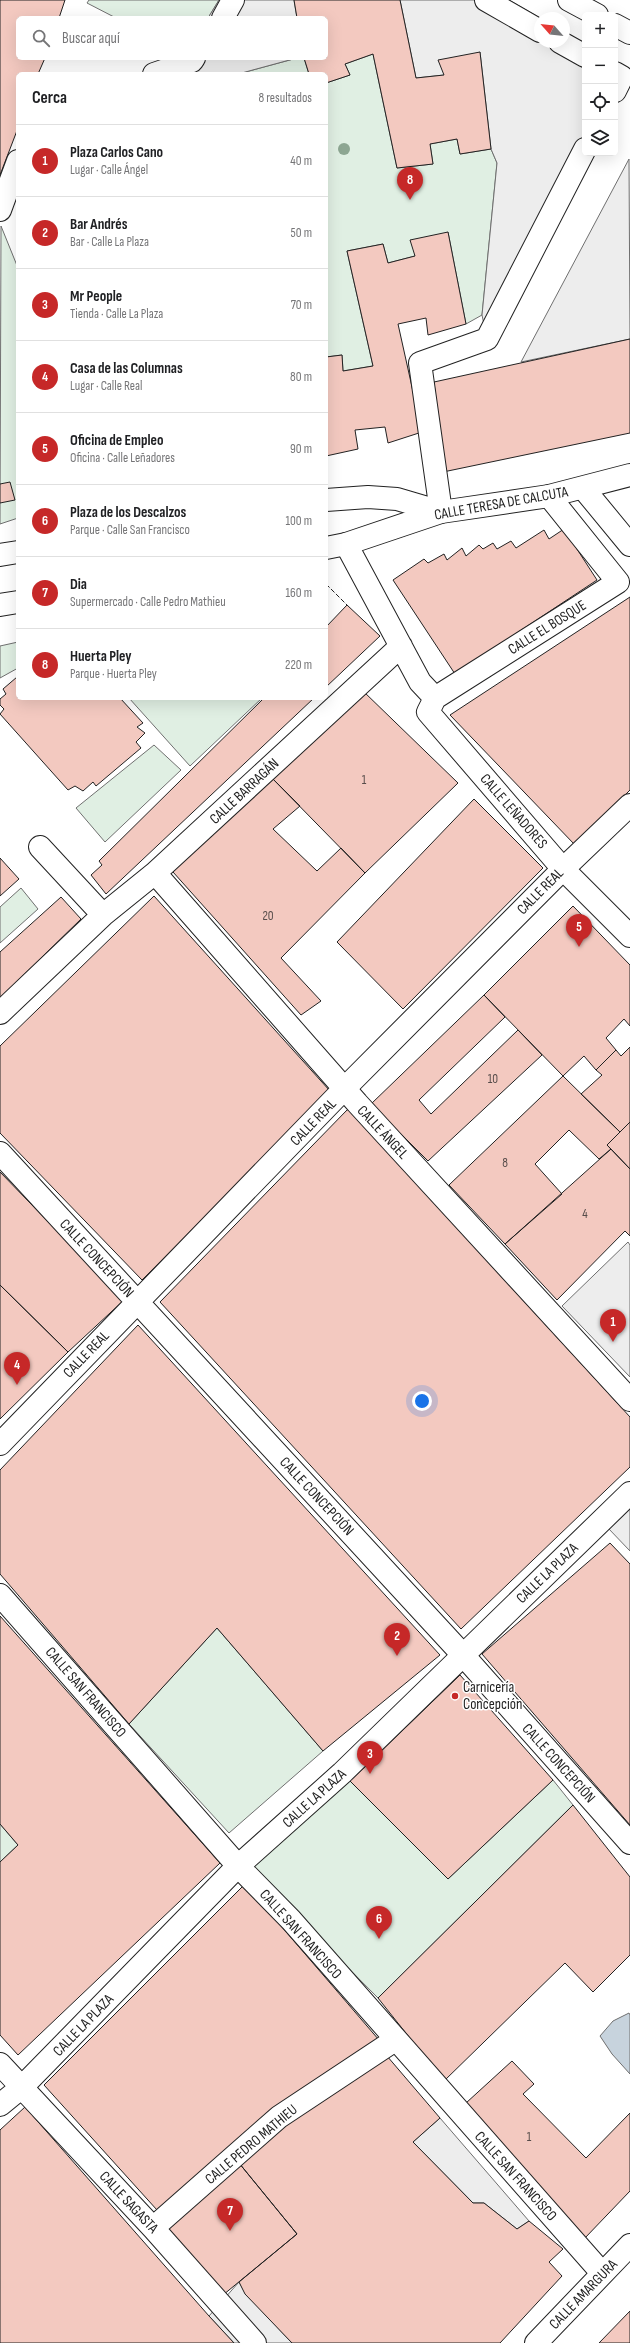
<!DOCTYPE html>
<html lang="es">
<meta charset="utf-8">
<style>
body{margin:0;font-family:"Sofia Sans Condensed",sans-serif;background:#f2f2f2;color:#202124}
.controls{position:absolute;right:12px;top:12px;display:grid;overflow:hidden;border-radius:6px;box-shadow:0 4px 16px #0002}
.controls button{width:36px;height:36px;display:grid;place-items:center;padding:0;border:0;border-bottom:1px solid #e0e0e0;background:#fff;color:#202124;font:20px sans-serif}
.compass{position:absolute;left:534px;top:12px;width:36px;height:36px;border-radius:50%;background:#fff;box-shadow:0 4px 16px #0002;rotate:297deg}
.you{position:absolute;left:422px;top:1401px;width:14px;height:14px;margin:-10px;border:3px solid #fff;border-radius:50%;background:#1a73e8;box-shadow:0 0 0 6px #1a73e833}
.badge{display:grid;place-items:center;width:26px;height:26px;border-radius:50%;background:#c62828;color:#fff;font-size:13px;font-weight:700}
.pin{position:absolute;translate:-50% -33px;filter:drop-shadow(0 1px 2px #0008)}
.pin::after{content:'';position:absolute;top:21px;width:14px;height:12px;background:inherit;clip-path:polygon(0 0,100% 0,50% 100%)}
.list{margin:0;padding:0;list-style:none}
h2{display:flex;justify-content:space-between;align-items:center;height:52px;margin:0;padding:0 16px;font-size:17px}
h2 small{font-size:13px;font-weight:400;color:#757577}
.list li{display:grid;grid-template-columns:26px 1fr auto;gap:12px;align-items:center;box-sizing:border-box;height:72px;padding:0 16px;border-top:1px solid #e0e0e0}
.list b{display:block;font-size:15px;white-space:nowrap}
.list p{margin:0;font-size:13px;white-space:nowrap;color:#757577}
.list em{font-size:13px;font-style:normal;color:#757577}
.icon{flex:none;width:22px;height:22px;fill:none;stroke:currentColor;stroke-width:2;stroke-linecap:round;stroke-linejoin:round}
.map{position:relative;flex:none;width:630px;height:2343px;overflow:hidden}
.search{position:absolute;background:#fff;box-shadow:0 4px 16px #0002;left:16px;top:16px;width:312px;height:44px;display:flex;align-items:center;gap:10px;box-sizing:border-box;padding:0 14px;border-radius:6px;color:#757577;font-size:15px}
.panel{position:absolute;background:#fff;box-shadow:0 4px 16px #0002;left:16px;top:72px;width:312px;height:628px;border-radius:6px}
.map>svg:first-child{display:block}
</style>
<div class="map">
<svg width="630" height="2343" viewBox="0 0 630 2343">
<rect width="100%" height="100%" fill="#fff"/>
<path fill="#e0efe3" stroke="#6f6f6f" d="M89 0H219L208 18H116L87 3Z
M373 54 397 168 433 164 430 144 457 139 460 154 491 149 497 163 482 315 466 324 448 232 415 256 388 263 383 244 347 251 373 366 343 371 342 355 326 357V83L350 75 345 64Z
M297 58H304L309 74H238Z
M1 226 18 268V518L0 524Z
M18 642V668L0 678V646Z
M129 698H262L190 766Z
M154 745 181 770 105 842 76 808Z
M21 888 38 909 0 943V907Z
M217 1628 323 1751 229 1833 129 1724Z
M553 1780 573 1805 378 1998 249 1868 345 1782 350 1781 448 1879Z
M0 1824 18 1845 0 1862Z"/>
<path fill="#ededed" stroke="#6f6f6f" d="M219 0H294L297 18H208Z
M400 0H509L540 18V42H564V32L585 44V153L487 339 482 315 497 163 491 149 480 52 444 75 416 78Z
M187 58H297L238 74H188Z
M629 159 630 339 521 362Z
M628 1242 630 1245V1377L562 1306Z
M630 1504V1551L608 1528Z
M440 2118 529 2221 517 2229 484 2203H473L413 2142Z
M239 2282 246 2294 292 2343H234L209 2316Z"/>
<path fill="#c7d3dd" stroke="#6f6f6f" d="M629 2013 630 2015V2074L612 2054 600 2036 613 2021Z"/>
<path fill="#f3c9c0" stroke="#222" d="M0 0H65L59 18H18V58H45L38 74H18V128L0 175Z
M294 0H400L416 78 444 75 438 60 480 52 491 149 460 154 457 139 430 144 433 164 397 168 373 54 345 64 350 75 326 83V74H309L304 58H326V18H297Z
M448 232 466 324 428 335 426 318 398 324 422 432 388 443 385 427 355 430 358 449 326 456V357L342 355 343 371 373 366 347 251 383 244 388 263 415 256 410 240Z
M630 339V433L443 472 434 382Z
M10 482 15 500 0 503V484Z
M564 529 597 580 455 674 393 580 424 559 428 563 444 554 447 560 462 548 466 556 479 545 483 549 493 543 497 549 511 541 516 548 544 530 549 539Z
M630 597V790L575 845 450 715Z
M347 605 380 636 326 687V627Z
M17 677 18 698H120L143 723 137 727 145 733 136 742 141 748 96 786 93 782 83 791 75 786 68 790 0 714 4 709 0 705V699L6 694 3 689Z
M362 690 458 783 365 873 269 775Z
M264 698H314L106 894 91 875 102 865 99 861Z
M269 775 300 806 273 829 317 871 341 848 365 873 281 958 321 1001 301 1015 173 872Z
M474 799 543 868 403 1009 337 942Z
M0 858 19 879 0 896Z
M154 896 330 1091 142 1280 0 1133V1046Z
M61 897 81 919 0 998V952Z
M573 906 630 965V1026L624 1019 606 1038 616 1050 596 1070 584 1056 563 1076 484 995Z
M484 995 505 1017 419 1100 431 1114 518 1030 542 1055 428 1161 371 1104Z
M630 1047V1122L620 1132 581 1094 602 1075 596 1070 616 1050 621 1056Z
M563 1076 620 1132 607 1145 611 1149 599 1159 569 1130 535 1164 562 1194 505 1244 449 1185Z
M348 1109 630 1417V1467L461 1629 160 1302Z
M630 1122V1169L607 1145Z
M611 1149 630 1169V1236L625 1231 557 1300 505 1244Z
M0 1172 124 1300 68 1352 0 1285Z
M0 1285 68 1352 0 1419Z
M138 1325 440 1655 323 1751 217 1628 129 1724 0 1574V1470Z
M610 1543 630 1564V1825L482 1654Z
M0 1616 220 1863 18 2055 0 2035V1862L18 1845 0 1824Z
M460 1675 553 1780 448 1879 350 1781Z
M573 1805 630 1877V1955L593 1992 565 1963 444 2081 378 1998Z
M245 1884 379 2040 157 2210 44 2085Z
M387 2056 440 2118 413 2142 473 2203H484L517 2229 529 2221 563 2249 549 2262 562 2276 500 2343H292L245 2294 239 2282 297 2234 239 2163 270 2135Z
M512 2061 534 2084 523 2094 586 2158 630 2113V2191L584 2239 466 2103Z
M25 2107 209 2316 234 2343H0V2130Z
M239 2163 297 2234 223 2295 162 2228Z
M630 2311V2343H599Z"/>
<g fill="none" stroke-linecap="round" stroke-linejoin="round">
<g stroke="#222" stroke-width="24">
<path id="street" d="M486 0 540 31
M569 0 597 15
M223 18 233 0
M615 25 630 33
M560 42 585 56
M615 73 622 77 615 91
M154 74 192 61 194 58
M0 210 18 161
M583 488 630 545
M326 500 368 497 397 499 441 512 420 363 487 339 585 149
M346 544 420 682 435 698 618 582 549 496
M0 555 18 552
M435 698 428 712 563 869 630 936
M40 847 103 915
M155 873 357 1103 630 1400
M0 1013 103 915 155 873 401 646
M0 2064 153 2228 255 2343
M0 2105 22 2087 238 1866 342 1773 630 1493
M153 2228 279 2117 395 2040
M536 2343 630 2245"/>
</g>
<g stroke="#222" stroke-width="24">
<path id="secondary" d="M326 548 346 544 441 512 549 496 630 475
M0 605 18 602
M0 1153 463 1655 630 1843
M0 1444 344 1089 563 869 630 805
M0 1595 238 1866 291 1920 602 2273"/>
</g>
<use href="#street" stroke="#fff" stroke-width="22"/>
<use href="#secondary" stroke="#fff" stroke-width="22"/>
<path stroke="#222" stroke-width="1" stroke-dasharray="5 2" stroke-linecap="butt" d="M326 584 347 605"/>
</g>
<circle fill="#8da692" cx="344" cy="149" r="6"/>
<circle fill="#c62828" stroke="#fff" stroke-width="1.5" cx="455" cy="1696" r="4"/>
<g text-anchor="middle" stroke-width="3" stroke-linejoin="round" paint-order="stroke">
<g font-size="13" fill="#564c4a">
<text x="364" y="784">1</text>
<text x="268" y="920">20</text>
<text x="493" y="1083">10</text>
<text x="505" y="1167">8</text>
<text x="585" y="1218">4</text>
<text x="529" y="2141">1</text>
</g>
<g font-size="15" fill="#222" stroke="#fff">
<text transform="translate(501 503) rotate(-10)" y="5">CALLE TERESA DE CALCUTA</text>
<text transform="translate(547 627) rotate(-32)" y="5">CALLE EL BOSQUE</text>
<text transform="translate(244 791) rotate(-43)" y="5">CALLE BARRAGÁN</text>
<text transform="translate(514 811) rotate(49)" y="5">CALLE LEÑADORES</text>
<text transform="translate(540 891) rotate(-45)" y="5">CALLE REAL</text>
<text transform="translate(313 1122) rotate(-46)" y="5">CALLE REAL</text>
<text transform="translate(383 1132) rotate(47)" y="5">CALLE ÁNGEL</text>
<text transform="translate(97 1258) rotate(47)" y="5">CALLE CONCEPCIÓN</text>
<text transform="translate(86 1354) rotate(-46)" y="5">CALLE REAL</text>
<text transform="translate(317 1496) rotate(47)" y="5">CALLE CONCEPCIÓN</text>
<text transform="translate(547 1573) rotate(-44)" y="5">CALLE LA PLAZA</text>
<text transform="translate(86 1692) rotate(49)" y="5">CALLE SAN FRANCISCO</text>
<text transform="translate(559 1763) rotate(48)" y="5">CALLE CONCEPCIÓN</text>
<text transform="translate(314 1798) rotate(-42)" y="5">CALLE LA PLAZA</text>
<text transform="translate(301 1934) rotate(48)" y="5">CALLE SAN FRANCISCO</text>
<text transform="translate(83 2025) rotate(-46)" y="5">CALLE LA PLAZA</text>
<text transform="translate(251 2144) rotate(-40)" y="5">CALLE PEDRO MATHIEU</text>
<text transform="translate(516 2176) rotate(48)" y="5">CALLE SAN FRANCISCO</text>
<text transform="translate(129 2202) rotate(47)" y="5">CALLE SAGASTA</text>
<text transform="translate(583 2294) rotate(-46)" y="5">CALLE AMARGURA</text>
</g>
<g font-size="15" fill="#222" stroke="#fff" text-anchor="start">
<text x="463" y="1692">Carnicería<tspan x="463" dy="17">Concepción</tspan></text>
</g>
</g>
</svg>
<div class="controls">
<button>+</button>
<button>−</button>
<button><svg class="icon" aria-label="locate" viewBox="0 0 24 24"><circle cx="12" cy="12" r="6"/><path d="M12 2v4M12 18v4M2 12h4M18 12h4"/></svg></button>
<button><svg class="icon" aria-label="layers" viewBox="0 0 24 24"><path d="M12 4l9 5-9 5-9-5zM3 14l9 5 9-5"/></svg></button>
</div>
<svg class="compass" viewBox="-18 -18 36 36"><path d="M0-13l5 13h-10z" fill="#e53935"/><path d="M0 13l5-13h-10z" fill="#757577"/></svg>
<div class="you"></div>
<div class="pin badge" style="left:613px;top:1342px">1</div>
<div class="pin badge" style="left:397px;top:1656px">2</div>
<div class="pin badge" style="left:370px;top:1774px">3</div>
<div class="pin badge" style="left:17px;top:1385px">4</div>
<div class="pin badge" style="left:579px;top:947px">5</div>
<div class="pin badge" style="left:379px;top:1939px">6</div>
<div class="pin badge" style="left:230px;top:2231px">7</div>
<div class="pin badge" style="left:410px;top:200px">8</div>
<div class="search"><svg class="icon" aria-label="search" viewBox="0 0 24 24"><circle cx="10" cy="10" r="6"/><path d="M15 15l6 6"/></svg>Buscar aquí</div>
<section class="panel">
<h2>Cerca<small>8 resultados</small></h2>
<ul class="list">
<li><span class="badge">1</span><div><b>Plaza Carlos Cano</b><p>Lugar · Calle Ángel</p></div><em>40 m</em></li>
<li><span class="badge">2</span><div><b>Bar Andrés</b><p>Bar · Calle La Plaza</p></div><em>50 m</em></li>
<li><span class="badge">3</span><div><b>Mr People</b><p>Tienda · Calle La Plaza</p></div><em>70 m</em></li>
<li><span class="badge">4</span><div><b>Casa de las Columnas</b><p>Lugar · Calle Real</p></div><em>80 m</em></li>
<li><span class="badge">5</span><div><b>Oficina de Empleo</b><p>Oficina · Calle Leñadores</p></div><em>90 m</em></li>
<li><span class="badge">6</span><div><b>Plaza de los Descalzos</b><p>Parque · Calle San Francisco</p></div><em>100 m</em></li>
<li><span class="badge">7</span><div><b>Dia</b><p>Supermercado · Calle Pedro Mathieu</p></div><em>160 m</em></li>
<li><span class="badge">8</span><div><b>Huerta Pley</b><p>Parque · Huerta Pley</p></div><em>220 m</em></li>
</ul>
</section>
</div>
